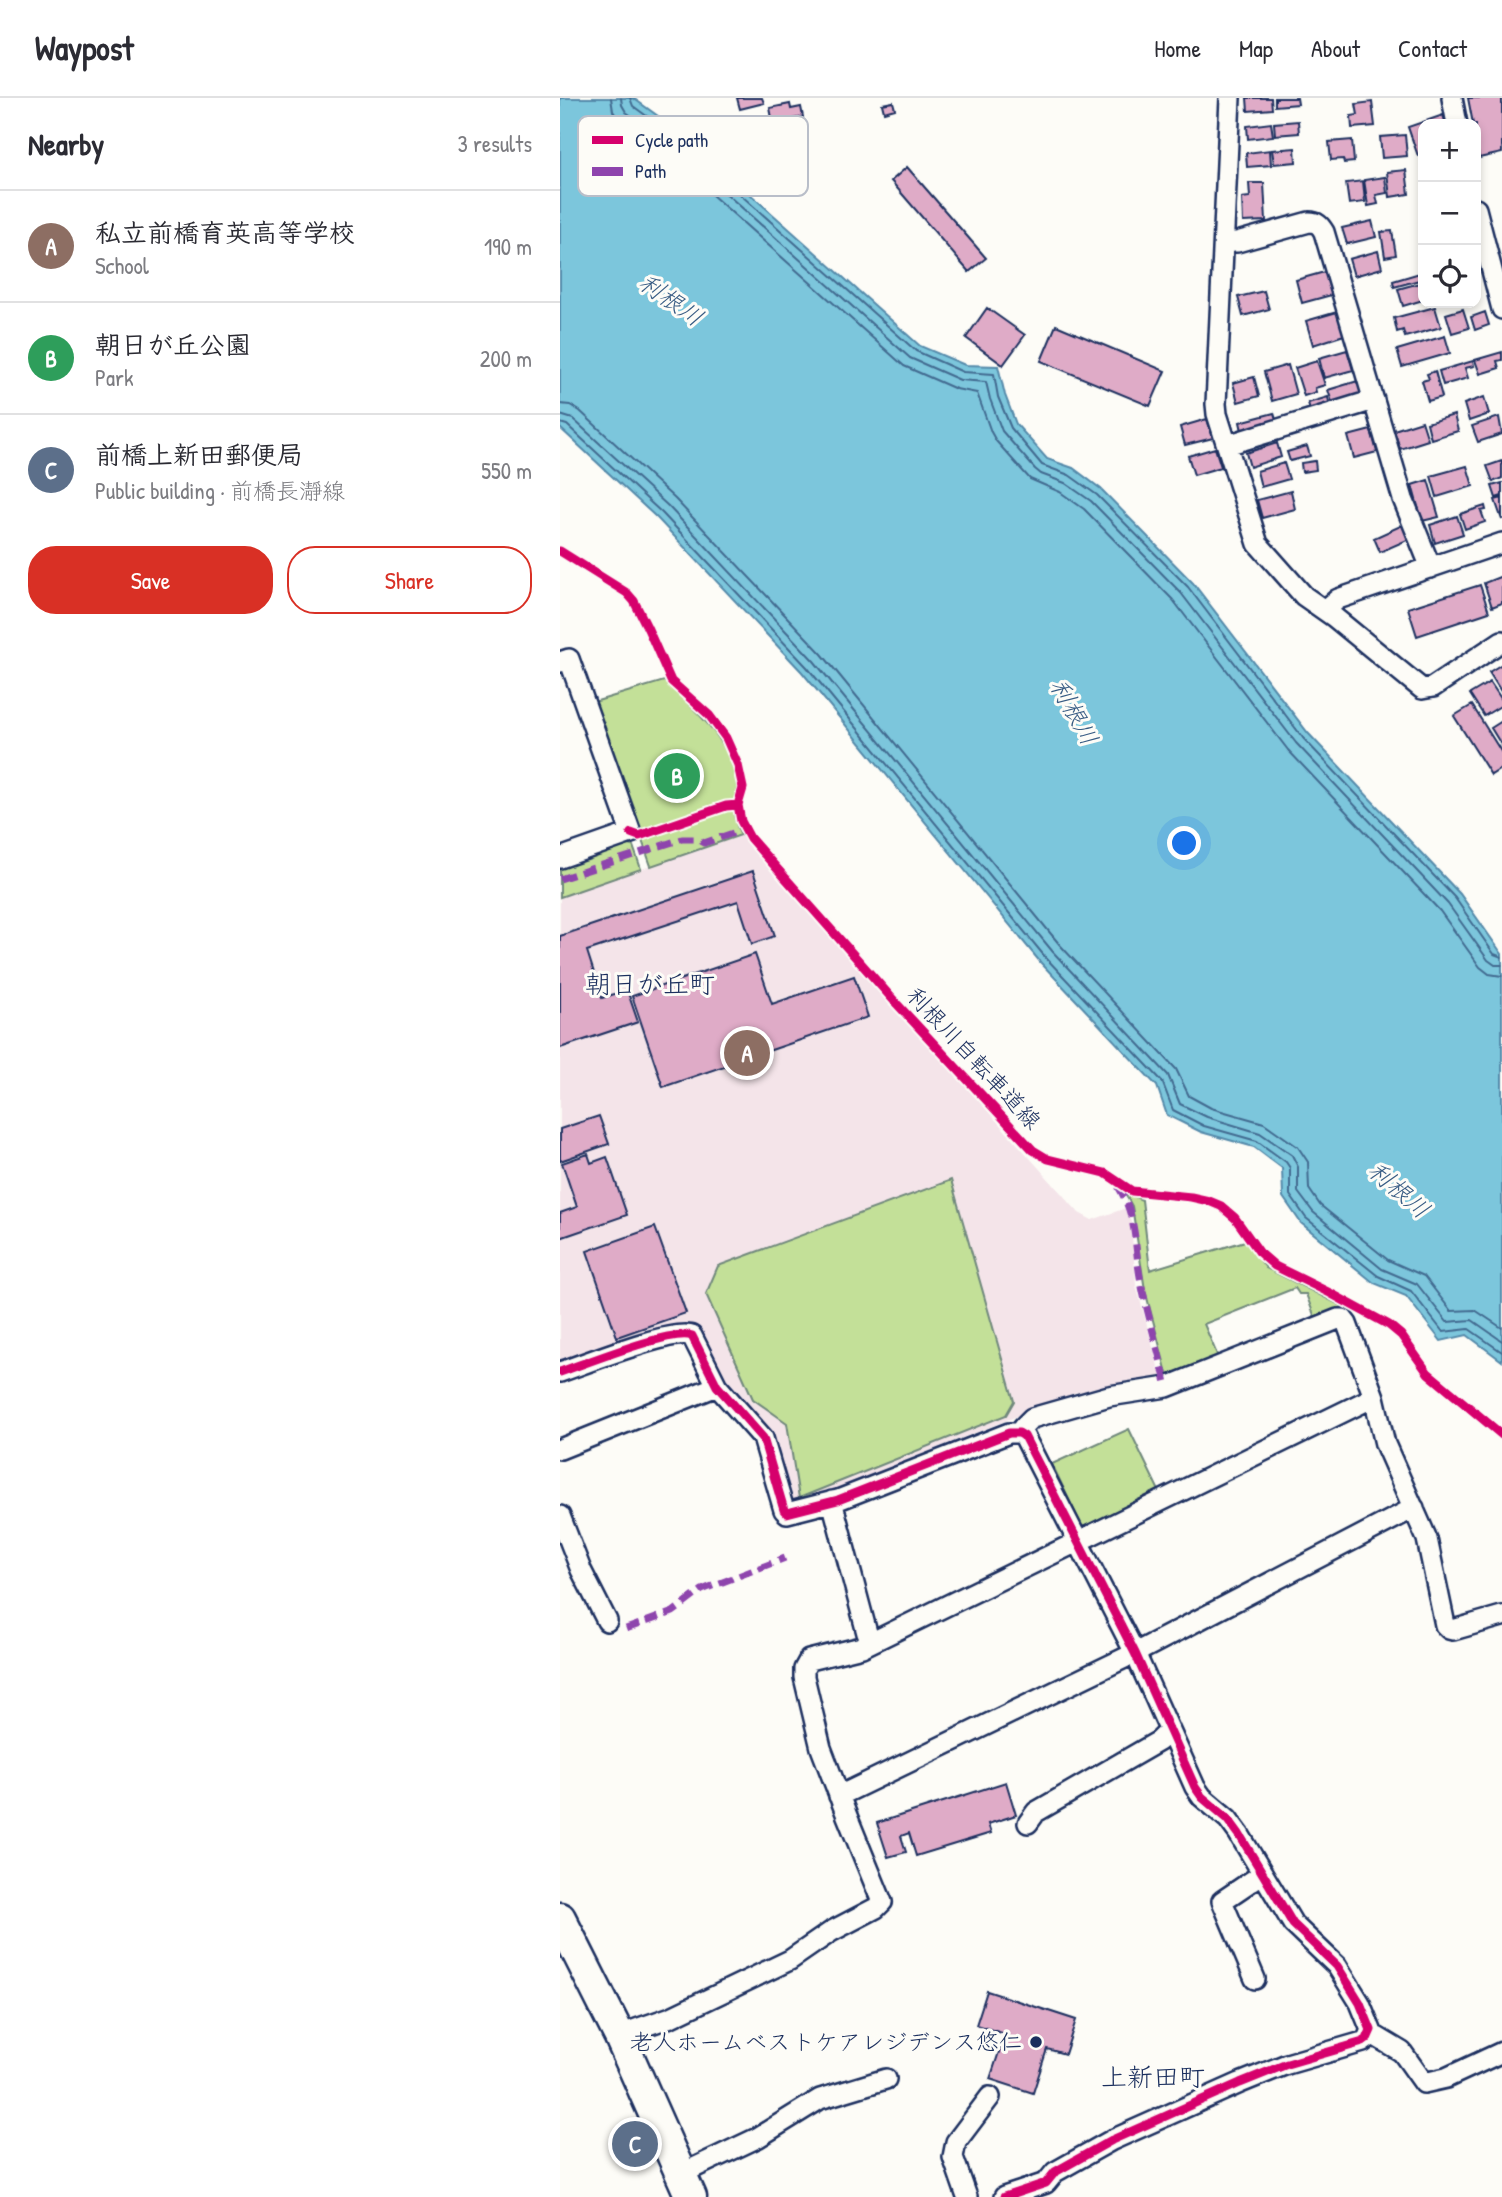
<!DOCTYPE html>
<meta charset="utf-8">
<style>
body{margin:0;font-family:"Patrick Hand","Klee One",sans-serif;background:#f2f2f3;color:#2b2b33}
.controls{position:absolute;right:21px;top:21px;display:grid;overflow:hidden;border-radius:14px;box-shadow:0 4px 10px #0003}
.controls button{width:63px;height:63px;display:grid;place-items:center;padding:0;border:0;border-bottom:2px solid #e1e1e2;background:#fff;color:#2b2b33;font:35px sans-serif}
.you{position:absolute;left:625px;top:746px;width:24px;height:24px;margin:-18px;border:5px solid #fff;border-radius:50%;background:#1a73e8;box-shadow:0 0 0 10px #1a73e833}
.badge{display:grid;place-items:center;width:46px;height:46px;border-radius:50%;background:#d93025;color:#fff;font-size:23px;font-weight:700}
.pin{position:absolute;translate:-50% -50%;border:4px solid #fff;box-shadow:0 2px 7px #0006}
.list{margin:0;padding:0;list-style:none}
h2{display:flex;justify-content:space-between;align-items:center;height:91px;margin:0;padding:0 28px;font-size:30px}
h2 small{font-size:23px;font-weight:400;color:#7c7c81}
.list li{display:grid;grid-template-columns:46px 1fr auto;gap:21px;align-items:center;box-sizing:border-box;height:112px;padding:0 28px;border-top:2px solid #e1e1e2}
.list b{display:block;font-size:26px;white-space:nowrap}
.list p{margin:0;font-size:23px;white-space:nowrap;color:#7c7c81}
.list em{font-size:23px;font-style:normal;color:#7c7c81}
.actions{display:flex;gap:14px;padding:21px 28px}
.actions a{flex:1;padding:16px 0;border:2px solid #d93025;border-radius:28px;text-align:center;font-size:24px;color:#d93025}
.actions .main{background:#d93025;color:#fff}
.icon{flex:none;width:38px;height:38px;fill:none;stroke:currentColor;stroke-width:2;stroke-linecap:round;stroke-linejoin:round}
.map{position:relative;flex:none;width:942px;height:2099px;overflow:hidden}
header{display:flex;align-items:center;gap:42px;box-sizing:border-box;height:98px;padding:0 35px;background:#fff;border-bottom:2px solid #e1e1e2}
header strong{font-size:33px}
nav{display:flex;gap:38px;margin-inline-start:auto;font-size:24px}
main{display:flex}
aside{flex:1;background:#fff}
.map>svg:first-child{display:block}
</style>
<header>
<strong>Waypost</strong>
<nav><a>Home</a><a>Map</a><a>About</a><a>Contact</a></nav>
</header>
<main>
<aside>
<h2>Nearby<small>3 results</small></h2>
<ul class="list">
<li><span class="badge" style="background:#8d6e63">A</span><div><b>私立前橋育英高等学校</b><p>School</p></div><em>190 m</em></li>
<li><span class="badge" style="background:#2e9e5b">B</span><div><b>朝日が丘公園</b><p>Park</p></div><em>200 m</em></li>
<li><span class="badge" style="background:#5c6f8a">C</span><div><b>前橋上新田郵便局</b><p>Public building · 前橋長瀞線</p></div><em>550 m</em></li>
</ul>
<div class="actions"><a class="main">Save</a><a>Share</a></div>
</aside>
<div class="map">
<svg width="942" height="2099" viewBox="0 0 942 2099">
<rect width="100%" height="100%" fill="#fdfcf7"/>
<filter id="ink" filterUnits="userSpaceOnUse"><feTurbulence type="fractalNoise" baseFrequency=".0143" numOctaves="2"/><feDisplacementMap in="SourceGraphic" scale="14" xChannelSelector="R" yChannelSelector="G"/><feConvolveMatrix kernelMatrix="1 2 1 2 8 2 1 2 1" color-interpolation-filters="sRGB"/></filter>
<g filter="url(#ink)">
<path fill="#f4e4e9" d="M181 737 519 1115 532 1122 566 1110 571 1125 576 1187 602 1283 520 1299 517 1294 232 1408 163 1284 134 1228 61 1246 0 1266V799Z"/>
<path fill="#c3e098" stroke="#6f887b" stroke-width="2" d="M104 583C134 611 174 643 177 689 177 698 173 707 174 716 175 723 178 731 181 737L91 768 34 604Z
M66 746 73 748 81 771 0 799V769Z
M391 1082 454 1303 446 1317 239 1400 227 1325 193 1301 146 1196 158 1168Z
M564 1094 582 1102 590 1172 685 1143 706 1170 782 1208V1211L757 1225 746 1196H739L735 1190 644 1226 658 1259 608 1279 585 1192 572 1108Z
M569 1331 601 1397 523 1431 492 1366Z"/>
<path fill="#7cc6dc" stroke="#558aaa" stroke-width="2" d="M0 0H73L123 36 360 248 405 267 438 268 445 297 456 326 487 361 513 370 541 391 633 485 748 635 900 796 942 856V1263L907 1237 881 1243 846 1198 814 1185 741 1125 723 1099 722 1070 694 1049 641 1034 607 1017 597 988 481 865 242 574 97 420 0 330Z"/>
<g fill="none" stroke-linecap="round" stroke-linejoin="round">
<path stroke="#426b90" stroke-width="2" d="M51 0 53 13 59 22 106 56 344 268 396 291 417 295 431 334 436 343 470 381 500 394 524 411 613 502 728 652 880 813 920 869 929 876 942 878
M61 0 62 7 66 14 113 48 350 260 400 282 426 284 430 301 442 333 475 371 481 376 505 385 531 403 621 495 736 645 888 806 928 862 935 867H942
M70 0 73 8 118 41 356 253 403 274 434 276 438 299 451 330 482 367 509 377 537 397 628 489 743 640 895 800 934 856 942 859
M0 306 10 307 20 313 115 401 262 556 500 847 616 971 629 998 651 1010 704 1025 738 1049 748 1064 749 1091 760 1107 828 1162 864 1178 891 1213 915 1212 942 1230
M0 317 13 321 108 408 254 563 493 854 608 977 620 1006 647 1019 700 1035 732 1057 738 1069V1094L753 1114 822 1171 857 1186 887 1224 912 1222 942 1243
M0 325 7 327 102 415 247 569 486 860 602 983 613 1012 644 1028 697 1043 726 1064 730 1070V1097L746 1120 818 1178 851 1193 883 1234 909 1231 942 1254"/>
</g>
<path fill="#dfabc7" stroke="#1b2f5e" stroke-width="2" d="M177 0H202L204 5 180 11Z
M687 0H711L712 11 688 13Z
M715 0H737L738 6 715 8Z
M908 0H942V55L919 60 916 42V26H913Z
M333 4 335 11 324 14 322 6Z
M812 4 815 28 792 30 791 18 798 17 796 6Z
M230 6 231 11 241 9 243 19 213 25 210 10Z
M883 17 886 26H863V56L858 58 848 29Z
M738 23 739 35 715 37 714 25Z
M711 25 713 38 688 41 687 28Z
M845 37 847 58 822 60 820 39Z
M792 42 794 64 784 65 783 61 771 62 769 44Z
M735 50 736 64 714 66 712 52Z
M710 52 711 67 687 69 686 55Z
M347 69 426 160 409 174 331 83Z
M846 72 849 96 830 99 827 74Z
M825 79 827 95 816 97 818 106 808 108 804 82Z
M803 83 805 104 789 106 786 85Z
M689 85H704L706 123 683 124 682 100 690 99Z
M812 123 816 139 787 146 782 130Z
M832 133 836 157 825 159 821 134Z
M818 153 822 170 794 178 789 161Z
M768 173 775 196 742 205 736 182Z
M863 174V181L834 189 833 183Z
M863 184V202L843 208 838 191Z
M704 193 709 211 683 218 678 199Z
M875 209 881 229 845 239 843 232 837 234 834 220Z
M427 210 465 237 443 267 406 240Z
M903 211 909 230 892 235 886 216Z
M777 214 784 237 753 247 746 223Z
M925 214 929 227 915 232 911 219Z
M496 227 605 273 590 308 481 263Z
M885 238 890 255 842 269 837 252Z
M787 252 793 272 764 280 759 260Z
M942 254V262L937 263 939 270 920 276 915 262Z
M757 263 765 287 755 290 756 294 744 298 735 270Z
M913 263 914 268 905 270 908 280 883 287 879 273Z
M728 267 736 296 712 303 704 274Z
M875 273 882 299 868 303 862 283 869 281 867 276Z
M694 279 699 298 678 304 673 285Z
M801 282 805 298 773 307 768 292Z
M768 299 771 313 752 318 748 305Z
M924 299 929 316 909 323 904 306Z
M714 315 718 328 683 337 680 324Z
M894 317 898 333 871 341 867 325Z
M939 319 942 336 918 344 912 328Z
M647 321 653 340 625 347 620 329Z
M862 323 868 342 840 351 834 332Z
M811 332 817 354 794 360 788 338Z
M717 345 721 359 690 369 686 355Z
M747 348 750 358 730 363 727 354Z
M655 350 661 369 634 377 628 358Z
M755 363 756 372 742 374 741 365Z
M942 363V380L933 384 927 368Z
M724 365 729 381 701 389 697 373Z
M907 368 913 388 877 399 871 378Z
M868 382 879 419 862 423 852 387Z
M942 385V398L936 400 932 388Z
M731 393 735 411 702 420 697 402Z
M942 400V422L935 402Z
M925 408 926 412 921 413 925 424 905 431 900 416Z
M897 418 903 436 875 445 870 427Z
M847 425 854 439 820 454 814 440Z
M942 478V505L932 509 924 485Z
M920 487 929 514 857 538 848 510Z
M942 566V595L929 574Z
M930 584 942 602V607L924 618 910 596Z
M912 607 942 655V670L931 677 894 618Z
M942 623V648L931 630Z
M193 773 215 838 192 846 178 803 27 853 42 900 67 892 78 924 0 950V838Z
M195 856 212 906 294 878 308 919 103 989 72 898Z
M39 1018 49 1046 0 1063V1031Z
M28 1056 31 1065 47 1059 67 1117 0 1140V1115L17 1109 2 1065Z
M95 1129 126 1215 57 1239 27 1153Z
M446 1684 456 1717 428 1726 431 1735 356 1758 349 1735 341 1738 346 1754 328 1759 317 1725Z
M427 1893 516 1922 505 1956 487 1951 473 1995 430 1981 445 1936 416 1927Z"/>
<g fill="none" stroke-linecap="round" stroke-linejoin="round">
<g stroke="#1b2f5e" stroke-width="24">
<path id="minor" d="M670 0 656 306 657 316 698 446 744 498 774 519 862 591 873 589 942 543
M892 0 897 26
M916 111 942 211
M664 144H677L749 124C757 124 760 127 764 134L843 401 871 470
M667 347 814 302
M765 512 778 501 942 445
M0 564 9 561 71 735 0 760
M0 1274C24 1266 113 1230 132 1238L157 1288 203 1340 224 1412 227 1415 278 1402 449 1335H459L464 1338 575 1555 635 1689 642 1699 668 1721 679 1736 733 1826 777 1868 800 1905 811 1932 807 1941 803 1944 727 1966 680 1985 552 2042 495 2074 486 2085 444 2099
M459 1335 463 1329 472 1320 549 1298 607 1289 778 1221H783L787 1226 814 1299 825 1346 867 1441 885 1527 889 1531 893 1532 942 1518
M0 1351 157 1288
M272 1403 307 1535 311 1544
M0 1418 21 1472 47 1523
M279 1698 575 1555 854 1410
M468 1725 476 1714 599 1643 609 1633
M695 1881 662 1803 702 1776
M59 1937 111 1919 230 1862 272 1833 316 1810 322 1804 287 1718 261 1650 244 1579V1571L249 1562 302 1549 814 1299
M817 1939 842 1954 864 1985 886 1980 942 1954
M121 2076 197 2040 260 2001 326 1981
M407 2099 393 2059 396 2044 430 1999"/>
</g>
<g stroke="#1b2f5e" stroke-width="35">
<path id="primary" d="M0 1820 59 1937 131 2099"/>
</g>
<use href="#minor" stroke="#fdfcf7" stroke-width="19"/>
<use href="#primary" stroke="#fdfcf7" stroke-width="30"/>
<path stroke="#8e44ad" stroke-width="7" stroke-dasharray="14 7" stroke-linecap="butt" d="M0 781 122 741H136L144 745 185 731
M561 1087 559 1090C578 1121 574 1150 581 1184 588 1219 599 1254 607 1289
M66 1531 113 1514 142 1492 225 1460"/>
<g stroke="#fdfcf7" stroke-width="13">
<path id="cycleway" d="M0 453 67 495 74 503 88 531 111 583 149 617 166 640 178 667 183 690 178 707 181 723 190 740 337 906 473 1052 488 1061 545 1075 572 1093 631 1099 649 1103 661 1108 675 1120 700 1155 715 1168 770 1195 829 1227 841 1237 868 1275 942 1337
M71 735 79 738 166 708 178 707
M0 1274C24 1266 113 1230 132 1238L157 1288 203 1340 224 1412 227 1415 278 1402 449 1335H459L464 1338 575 1555 635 1689 642 1699 668 1721 679 1736 733 1826 777 1868 800 1905 811 1932 807 1941 803 1944 727 1966 680 1985 552 2042 495 2074 486 2085 444 2099"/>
</g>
<use href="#cycleway" stroke="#d6006c" stroke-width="9"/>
</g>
</g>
<circle fill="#1b2f5e" stroke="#fdfcf7" stroke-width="2.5" cx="476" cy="1944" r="7"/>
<g text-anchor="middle" stroke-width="6" stroke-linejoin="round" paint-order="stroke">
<g font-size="23" fill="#1b2f5e" stroke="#fdfcf7">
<text transform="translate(414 960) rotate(47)" y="8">利根川自転車道線</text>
</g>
<g font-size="23" fill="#1b2f5e" stroke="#fdfcf7" text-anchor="end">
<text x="462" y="1952">老人ホームベストケアレジデンス悠仁</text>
</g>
<g font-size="24" font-style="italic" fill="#385c84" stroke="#fdfcf7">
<text transform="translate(111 202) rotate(35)" y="8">利根川</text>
<text transform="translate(514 614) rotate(61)" y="8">利根川</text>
<text transform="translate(839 1092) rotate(41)" y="8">利根川</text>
</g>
<g font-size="26" fill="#1b2f5e" stroke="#fdfcf7">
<text x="90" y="895">朝日が丘町</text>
<text x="593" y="1988">上新田町</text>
</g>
</g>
<rect x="18" y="18" width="230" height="80" rx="10" fill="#fdfcf7" stroke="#b9bec9" stroke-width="2"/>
<rect x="32" y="38" width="31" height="8" fill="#d6006c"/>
<rect x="32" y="69" width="31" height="9" fill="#8e44ad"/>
<g font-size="19" fill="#1b2f5e">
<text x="75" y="49">Cycle path</text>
<text x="75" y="80">Path</text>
</g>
</svg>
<div class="controls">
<button>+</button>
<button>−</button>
<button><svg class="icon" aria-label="locate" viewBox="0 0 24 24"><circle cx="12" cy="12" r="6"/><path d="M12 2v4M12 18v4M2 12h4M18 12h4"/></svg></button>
</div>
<div class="you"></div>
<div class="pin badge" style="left:187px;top:955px;background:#8d6e63">A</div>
<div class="pin badge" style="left:117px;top:678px;background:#2e9e5b">B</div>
<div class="pin badge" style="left:75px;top:2046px;background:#5c6f8a">C</div>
</div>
</main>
